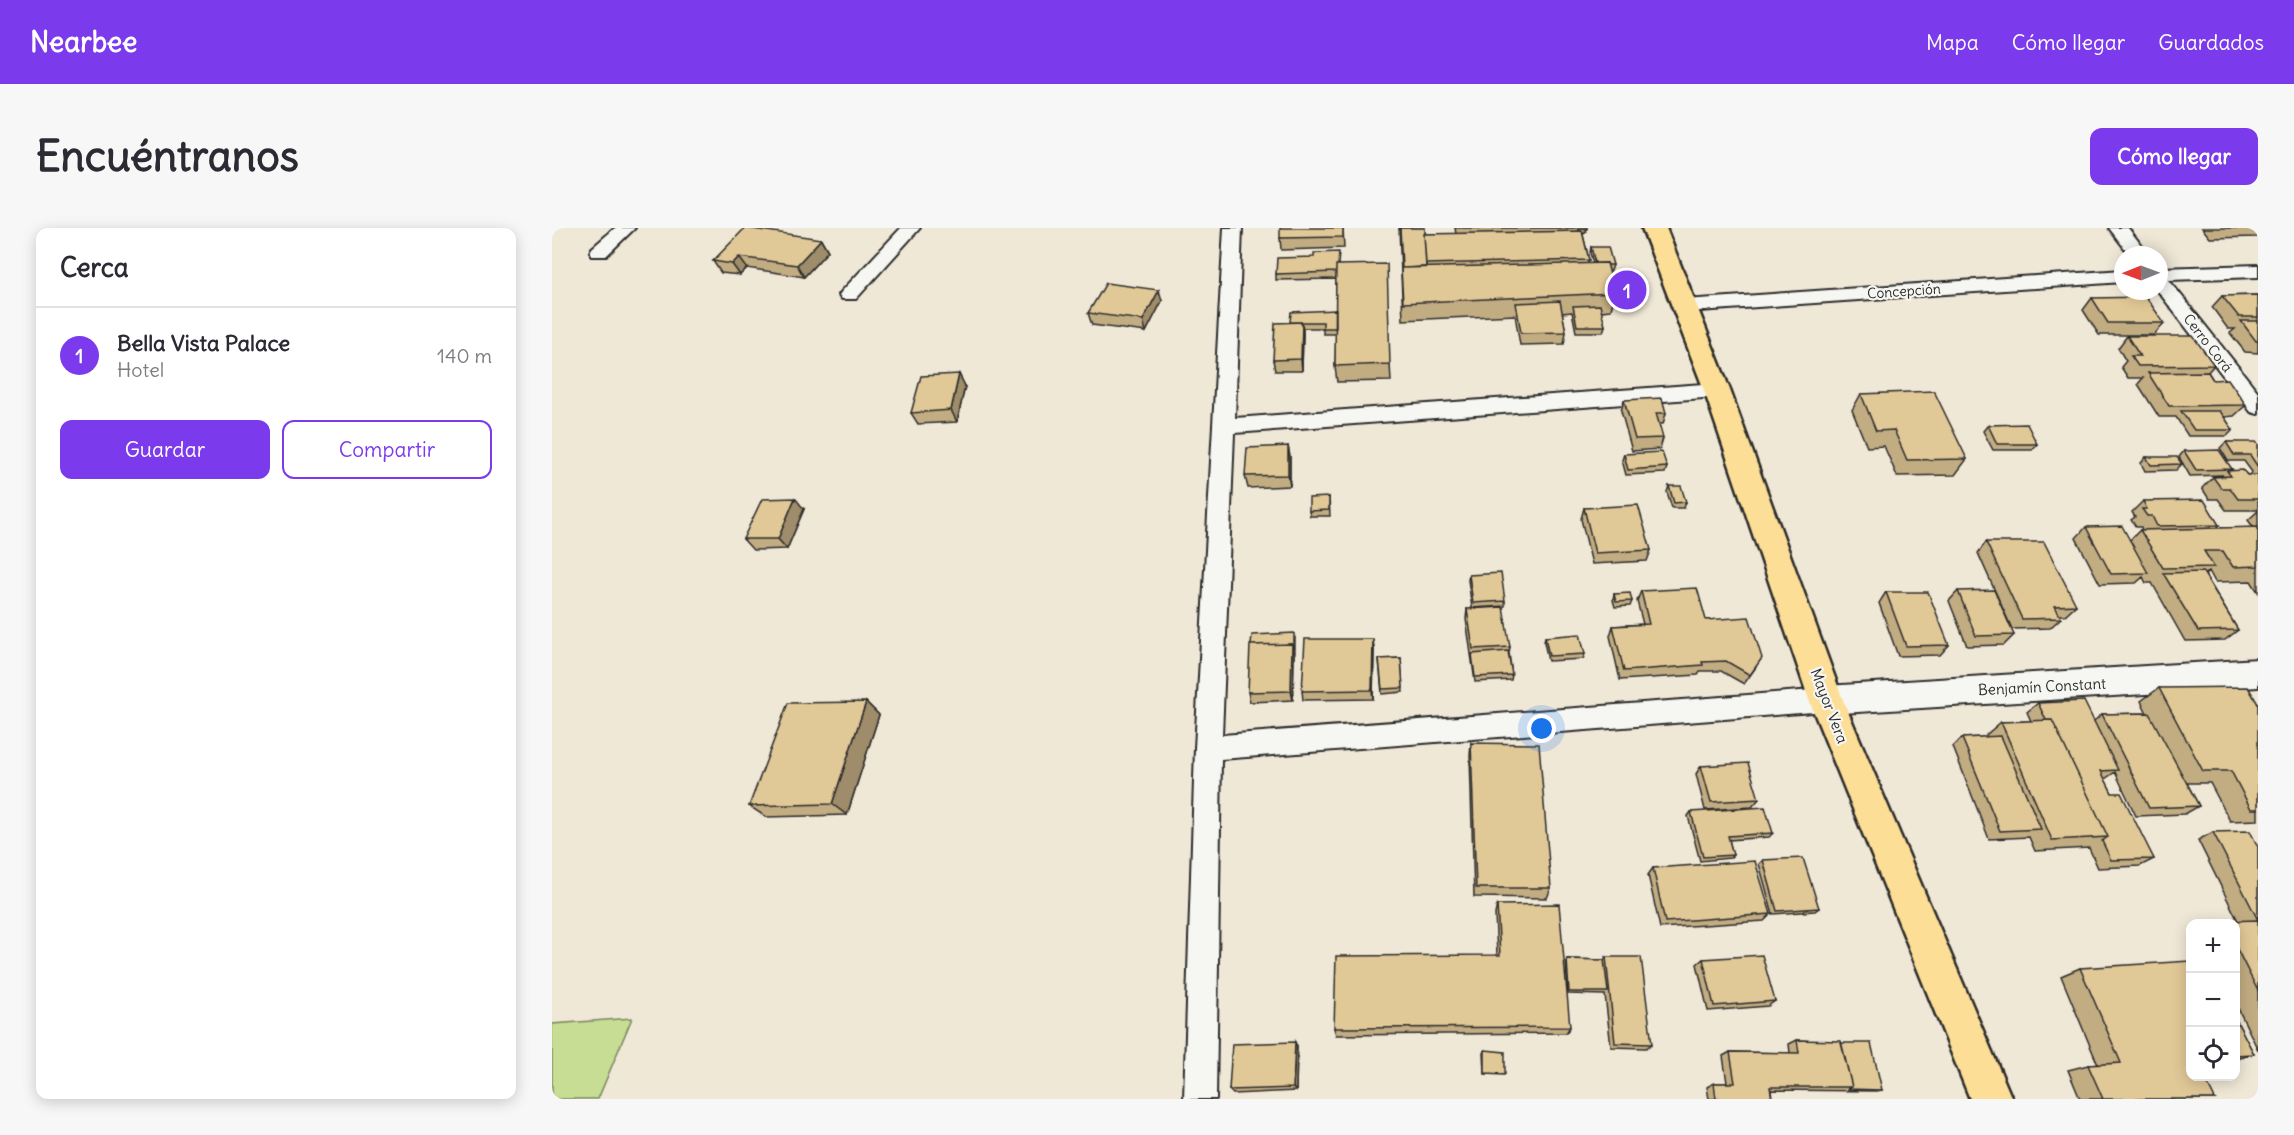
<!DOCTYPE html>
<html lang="es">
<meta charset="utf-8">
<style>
body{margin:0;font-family:Delius,sans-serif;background:#f7f7f7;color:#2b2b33}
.controls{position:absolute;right:18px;bottom:18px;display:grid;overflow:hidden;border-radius:12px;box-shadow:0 3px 15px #0003}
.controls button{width:54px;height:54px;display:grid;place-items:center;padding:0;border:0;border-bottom:2px solid #e1e1e2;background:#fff;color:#2b2b33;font:30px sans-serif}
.compass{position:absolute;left:1562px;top:18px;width:54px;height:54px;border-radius:50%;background:#fff;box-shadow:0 3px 15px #0003;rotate:269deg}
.you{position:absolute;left:990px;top:501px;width:21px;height:21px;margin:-15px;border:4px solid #fff;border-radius:50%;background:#1a73e8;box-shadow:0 0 0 9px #1a73e833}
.badge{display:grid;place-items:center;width:39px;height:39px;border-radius:50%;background:#7c3aed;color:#fff;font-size:20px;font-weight:700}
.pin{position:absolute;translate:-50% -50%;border:3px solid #fff;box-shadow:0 2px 6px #0006}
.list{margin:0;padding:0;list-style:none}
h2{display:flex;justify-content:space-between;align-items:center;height:78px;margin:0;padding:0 24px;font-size:26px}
h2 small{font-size:20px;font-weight:400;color:#7c7c81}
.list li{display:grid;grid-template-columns:39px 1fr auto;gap:18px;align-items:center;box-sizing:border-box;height:96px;padding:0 24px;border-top:2px solid #e1e1e2}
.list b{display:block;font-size:22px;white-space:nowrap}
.list p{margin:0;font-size:20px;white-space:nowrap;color:#7c7c81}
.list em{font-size:20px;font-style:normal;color:#7c7c81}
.actions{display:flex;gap:12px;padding:18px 24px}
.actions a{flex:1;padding:14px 0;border:2px solid #7c3aed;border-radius:12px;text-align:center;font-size:21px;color:#7c3aed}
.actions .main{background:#7c3aed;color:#fff}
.icon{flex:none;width:33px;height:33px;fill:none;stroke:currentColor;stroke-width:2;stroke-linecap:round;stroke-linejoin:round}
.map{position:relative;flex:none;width:1706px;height:871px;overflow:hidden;border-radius:12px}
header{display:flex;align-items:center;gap:36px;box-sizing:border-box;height:84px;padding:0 30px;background:#7c3aed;color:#fff}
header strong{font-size:28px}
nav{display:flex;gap:33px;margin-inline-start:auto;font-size:21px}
.intro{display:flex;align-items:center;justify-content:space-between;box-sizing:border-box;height:144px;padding:0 36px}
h1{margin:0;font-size:42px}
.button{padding:15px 27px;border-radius:12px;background:#7c3aed;color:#fff;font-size:21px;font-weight:700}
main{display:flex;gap:36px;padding:0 36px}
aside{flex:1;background:#fff;border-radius:12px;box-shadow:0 3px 15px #0003}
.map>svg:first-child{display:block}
</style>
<header>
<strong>Nearbee</strong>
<nav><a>Mapa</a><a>Cómo llegar</a><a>Guardados</a></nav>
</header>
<div class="intro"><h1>Encuéntranos</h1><a class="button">Cómo llegar</a></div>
<main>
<aside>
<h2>Cerca<small></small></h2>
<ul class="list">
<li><span class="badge">1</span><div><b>Bella Vista Palace</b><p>Hotel</p></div><em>140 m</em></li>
</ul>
<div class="actions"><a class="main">Guardar</a><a>Compartir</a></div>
</aside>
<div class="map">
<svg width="1706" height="871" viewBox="0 0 1706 871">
<rect width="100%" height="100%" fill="#f0e8d7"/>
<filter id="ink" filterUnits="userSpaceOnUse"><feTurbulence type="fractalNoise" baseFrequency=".0167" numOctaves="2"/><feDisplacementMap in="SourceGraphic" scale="12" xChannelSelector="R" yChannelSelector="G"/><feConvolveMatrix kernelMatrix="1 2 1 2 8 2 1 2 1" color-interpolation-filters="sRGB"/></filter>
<g filter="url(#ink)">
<path fill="#c6dd93" stroke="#78845f" stroke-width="1.5" d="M80 790 46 871H0V796Z"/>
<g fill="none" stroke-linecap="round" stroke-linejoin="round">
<g stroke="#2b2b2b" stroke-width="4">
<path id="minor" d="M63 0H83L54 28H40L38 24 40 20Z
M349 0H368L304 71H290L287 67 290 63Z
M672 0H690L683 190 1165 155 1172 157 1175 162 1172 167 1165 169 682 205 670 507 1274 461 1283 464 1287 472 1283 480 1274 483 669 531 664 871H632L643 520Z
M1557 0H1576L1597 27H1578Z
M1706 37V49L1617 52 1706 164V186L1699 184 1606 63 1607 40Z
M1571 42V54L1133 84 1126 82 1123 78 1126 74 1133 72Z"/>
</g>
<g stroke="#2b2b2b" stroke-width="4">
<path id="tertiary" d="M1706 431V459L1274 486 1263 482 1258 472 1263 462 1274 458Z"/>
</g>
<g stroke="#2b2b2b" stroke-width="5">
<path id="trunk" d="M1090 0H1114L1178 162 1291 472 1460 871H1418L1257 472 1152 162Z"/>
</g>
<use href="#minor" fill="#f6f6f2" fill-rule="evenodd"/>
<use href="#tertiary" fill="#f6f6f2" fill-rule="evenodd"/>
<use href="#trunk" fill="#fcde96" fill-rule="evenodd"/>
</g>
<path fill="#c2ac82" stroke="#2b2b2b" stroke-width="1.5" d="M791 0 792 20 729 22 728 10Z
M847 0H873V6H904L903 0H1035L1034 3 1031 7 1037 32 1036 36 1041 35 1038 25 1039 19 1061 37 1059 43H1057L1063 65 1059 82 1049 83 1053 98 1051 104H1024L1020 84 1010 85 1014 104 1012 116 968 117 963 87 851 92Z
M1650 0H1706V9L1658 10Z
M269 11 276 23 252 49 195 40 188 47 169 45 161 33Z
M787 37 838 136 839 153 785 154 783 138 784 106H771V100H751L750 143H723L721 132 738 95 784 82V51L724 52V46Z
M1706 67V125L1693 124 1678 105 1683 101H1676L1660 79 1670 68Z
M1540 70 1612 95 1602 107H1547L1531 82Z
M610 73 594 104 540 97 536 85Z
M1575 108 1662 137 1656 144 1661 152 1694 177 1682 188 1672 189 1681 202 1675 208H1636L1624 189H1607L1586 156 1591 150H1576L1569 139 1574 133 1566 120Z
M407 146 413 158 405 194 366 196 359 185Z
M1309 166 1415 231 1403 247 1345 248 1332 218 1315 219 1300 182Z
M1072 172 1114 185 1111 196H1107L1111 210 1108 221 1080 223 1069 183Z
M1436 197 1485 216 1480 222H1441L1431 203Z
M1674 214 1706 216V282H1674L1666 271H1657L1650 260 1661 249 1669 248 1671 247 1638 248 1627 229 1632 223 1680 241 1678 242 1697 247 1700 244 1692 233H1676L1668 220Z
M736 218 738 229V258L696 260 693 248Z
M1072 226 1115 239 1113 245 1074 247 1070 232Z
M1594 229 1630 236 1624 242 1593 243 1589 235Z
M1117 258 1134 274 1132 280H1120L1115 264Z
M777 269 778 288H758L757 283Z
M1591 273 1667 297 1664 300H1702L1696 292 1706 283V364L1699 353 1663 354 1657 343 1653 347 1686 402 1673 412 1633 413 1600 355H1594L1591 349 1584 355 1548 356 1524 310 1534 299 1578 312 1588 302H1590L1589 299H1584L1579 292 1583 289 1580 284Z
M1032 280 1099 322 1095 333 1040 336 1029 291Z
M252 281 235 321 201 322 191 311Z
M1434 314 1524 377 1513 387H1507L1509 390 1498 400 1460 401 1426 325Z
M917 347 953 373V378L920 380 916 352Z
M1089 363 1154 392 1204 439 1192 456 1169 443H1148L1146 447 1068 452 1058 408 1061 398 1091 396 1085 373Z
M1406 363 1462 407 1452 417 1415 418 1397 373Z
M1334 364 1397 417 1388 427 1346 428 1327 375Z
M1062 366 1080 373 1078 378 1063 379 1061 372Z
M915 381 958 419 957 425 960 447 959 452 923 454 914 391Z
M993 409 1033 426 1031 431 996 433 992 414Z
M743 410V425H742L741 472 698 474 696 464Z
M822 420 821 471 751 472 750 463Z
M849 430 851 464 830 466 827 431Z
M1607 460 1706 476V592L1678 593 1658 555H1635L1647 578 1633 586 1584 588 1563 544 1553 551 1560 565 1602 631 1588 638 1546 640 1537 620 1483 623 1477 609 1437 611 1401 519 1410 510 1435 509 1434 507 1449 494 1479 493 1475 484 1486 475 1542 493 1550 486 1595 485 1589 473Z
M314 474 327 487 295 587 214 589 197 578Z
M919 515 999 660 995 670 922 669 918 528Z
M1149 538 1207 571 1200 579 1153 582 1144 546Z
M1139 584 1221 605 1217 609 1177 612 1181 627 1178 630 1148 633 1136 588Z
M1661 604 1706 619V822L1683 774V696H1666L1672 693H1686L1646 612Z
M1211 632 1267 680 1263 683 1221 686 1207 636Z
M1101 640 1219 686 1212 693 1108 700 1096 647Z
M945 677 1018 799 1014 805 784 807 782 800 945 727 943 686Z
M1054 729 1100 816 1094 820 1059 819 1053 767 1016 766 1014 734 1015 731 1052 732Z
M1151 731 1223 773 1216 778 1156 783 1145 736Z
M1528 740 1638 849 1663 871H1528L1516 842 1536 837H1546L1509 748Z
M1683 790 1702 826 1683 830Z
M1245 812 1289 815 1330 862 1325 863 1219 862 1220 871H1157L1155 859 1162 855H1175L1171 828 1178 824 1238 825 1237 816Z
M745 818 744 863 681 866 677 862Z
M933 822 953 846 952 847 933 846 932 825Z"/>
<path fill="#9e8c6a" stroke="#2b2b2b" stroke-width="1.5" d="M1026 0H1035L1034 3 1024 15Z
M269 11 276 23 252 49 245 37Z
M187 29 195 40 188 47 180 36Z
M607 62 610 73 594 104 591 92Z
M750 94 751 106 750 143 749 131Z
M407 146 413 158 405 194 399 182Z
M736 218 738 229V258L736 247Z
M243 270 252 281 235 321 226 311Z
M821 411 822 420 821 471 820 462Z
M740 416 742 425 741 472 739 463Z
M314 474 327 487 295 587 280 576Z
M743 814 745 818 744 863 741 860Z"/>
<path fill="#e1c897" stroke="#2b2b2b" stroke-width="1.5" d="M193 0H194L269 11 245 37 187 29 180 36 161 33Z
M728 0H791V9L728 10Z
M848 0H873V6H872L874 39 850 40Z
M1030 3 1037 32 874 36 872 6Z
M1039 19H1056L1061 37H1056L1055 35H1043Z
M787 24 786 37H784V44L724 46 725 30 762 29V25Z
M1055 35 1063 65 851 75 849 40Z
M835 36 838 136 783 138 784 37Z
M554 55 607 62 591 92 536 85Z
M1706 67V89H1687L1670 68Z
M1594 69 1612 95H1556L1540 70Z
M1008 73 1014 104 969 105 964 75Z
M1048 77 1053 98H1025L1021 78Z
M784 82V100H771V94H738L739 84Z
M1689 93H1706V113H1704Z
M750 94 749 131 721 132 723 95Z
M1575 108H1641L1662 137 1586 138 1579 128H1588Z
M1656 144 1661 152 1676 151 1694 177 1617 178 1596 145Z
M407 146 399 182 359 185 369 148Z
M1382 163 1415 231 1355 232 1342 202 1324 203 1309 166Z
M1110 170 1114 185H1104L1111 210 1083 211 1072 172Z
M1629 183H1668L1681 202H1642Z
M1475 196 1485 216H1445L1436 197Z
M1674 214H1704L1706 216V239L1698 227H1682Z
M736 218V247L693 248 695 220Z
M1667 222 1680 241 1644 242 1632 223Z
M1110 224 1115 239 1076 242 1072 226Z
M1594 229H1625L1630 236 1599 237Z
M1691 242 1695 247H1706V271H1686L1678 260H1669L1661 249 1679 248 1675 243Z
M1117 258H1129L1134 274 1122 275Z
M777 269V282L757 283V270Z
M243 270 226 311H191L210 271Z
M1652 272 1667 297 1605 298 1600 288H1595L1590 281H1595L1591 273Z
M1086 277 1099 322 1043 325 1032 280Z
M1570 298 1596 345 1559 346 1534 299Z
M1706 299V338L1681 339 1671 323H1652L1662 339 1611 340 1588 302Z
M1434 314H1492L1524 377 1503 378 1509 390 1470 391Z
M1651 344 1686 402 1646 403 1611 345Z
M949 345 953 373 921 375 917 347Z
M1145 360 1154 392 1197 389 1210 430 1198 447 1174 433 1150 434 1151 437 1072 443 1061 398 1097 396 1089 363Z
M1442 362 1462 407 1424 408 1406 363Z
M1334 364H1376L1397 417 1354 418Z
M1078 365 1080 373 1064 374 1062 366Z
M951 379 958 419 921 421 915 381Z
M742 405V420H741L740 416 699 417 700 407Z
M1028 406 1033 426 997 428 993 409Z
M753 411H821L820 462 750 463Z
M740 416 739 463 696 464 698 417Z
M956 423 960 447 923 449 920 426Z
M849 430 851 460 830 461 827 431Z
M1696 459 1706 476V581H1699L1679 543H1651L1607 460Z
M1532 473 1566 542 1549 543 1560 565H1569L1602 631 1559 632 1550 613 1556 609 1500 492H1494L1486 475Z
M314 474 280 576 197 578 236 475Z
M1597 485 1647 578 1597 580 1550 486Z
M1500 492 1556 609 1500 612 1449 494Z
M1449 508 1489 601 1448 603 1410 510Z
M919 515 987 516 999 660H924Z
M1196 535 1207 571 1159 574 1149 538Z
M1213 579 1221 605 1176 608 1181 627 1151 629 1139 584Z
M1698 603 1706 619V692L1661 604Z
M1251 630 1267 680 1225 683 1211 632Z
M1203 633 1219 686 1113 694 1101 640Z
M1007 676 1018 799 782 800 784 728 948 727 945 677Z
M1706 692V763L1683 717V696H1673L1672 693Z
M1210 727 1223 773 1162 778 1151 731Z
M1054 729H1089L1100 816 1063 815Z
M1015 731 1052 732 1056 764H1017Z
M1638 733V849H1652L1663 871H1551L1536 837 1569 835 1528 740Z
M1683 790 1702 826 1683 827Z
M1245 812 1289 813 1300 859H1218L1220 871H1164L1162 855H1183L1178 824 1247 825Z
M743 814 741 860 677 862 680 816Z
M1289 815H1319L1330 862 1295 861 1300 859Z
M933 822 953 824V846L933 845Z"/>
</g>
<g text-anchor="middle" stroke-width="4.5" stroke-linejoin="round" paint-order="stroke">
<g font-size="14" fill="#2b2b2b" stroke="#f6f6f2">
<text transform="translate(1352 63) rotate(-4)" y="5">Concepción</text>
<text transform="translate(1656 115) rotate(52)" y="5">Cerro Corá</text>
</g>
<g font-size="15" fill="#2b2b2b" stroke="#f6f6f2">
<text transform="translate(1490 459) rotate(-3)" y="5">Benjamín Constant</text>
<text transform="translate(1277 478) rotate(69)" y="5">Mayor Vera</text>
</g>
</g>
</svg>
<div class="controls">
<button>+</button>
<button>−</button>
<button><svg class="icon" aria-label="locate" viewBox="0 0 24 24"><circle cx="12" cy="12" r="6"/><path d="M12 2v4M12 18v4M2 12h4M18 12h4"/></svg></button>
</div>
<svg class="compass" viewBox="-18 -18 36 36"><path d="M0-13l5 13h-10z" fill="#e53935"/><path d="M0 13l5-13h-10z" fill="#7c7c81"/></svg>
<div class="you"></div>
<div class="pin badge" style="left:1075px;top:62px">1</div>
</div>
</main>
